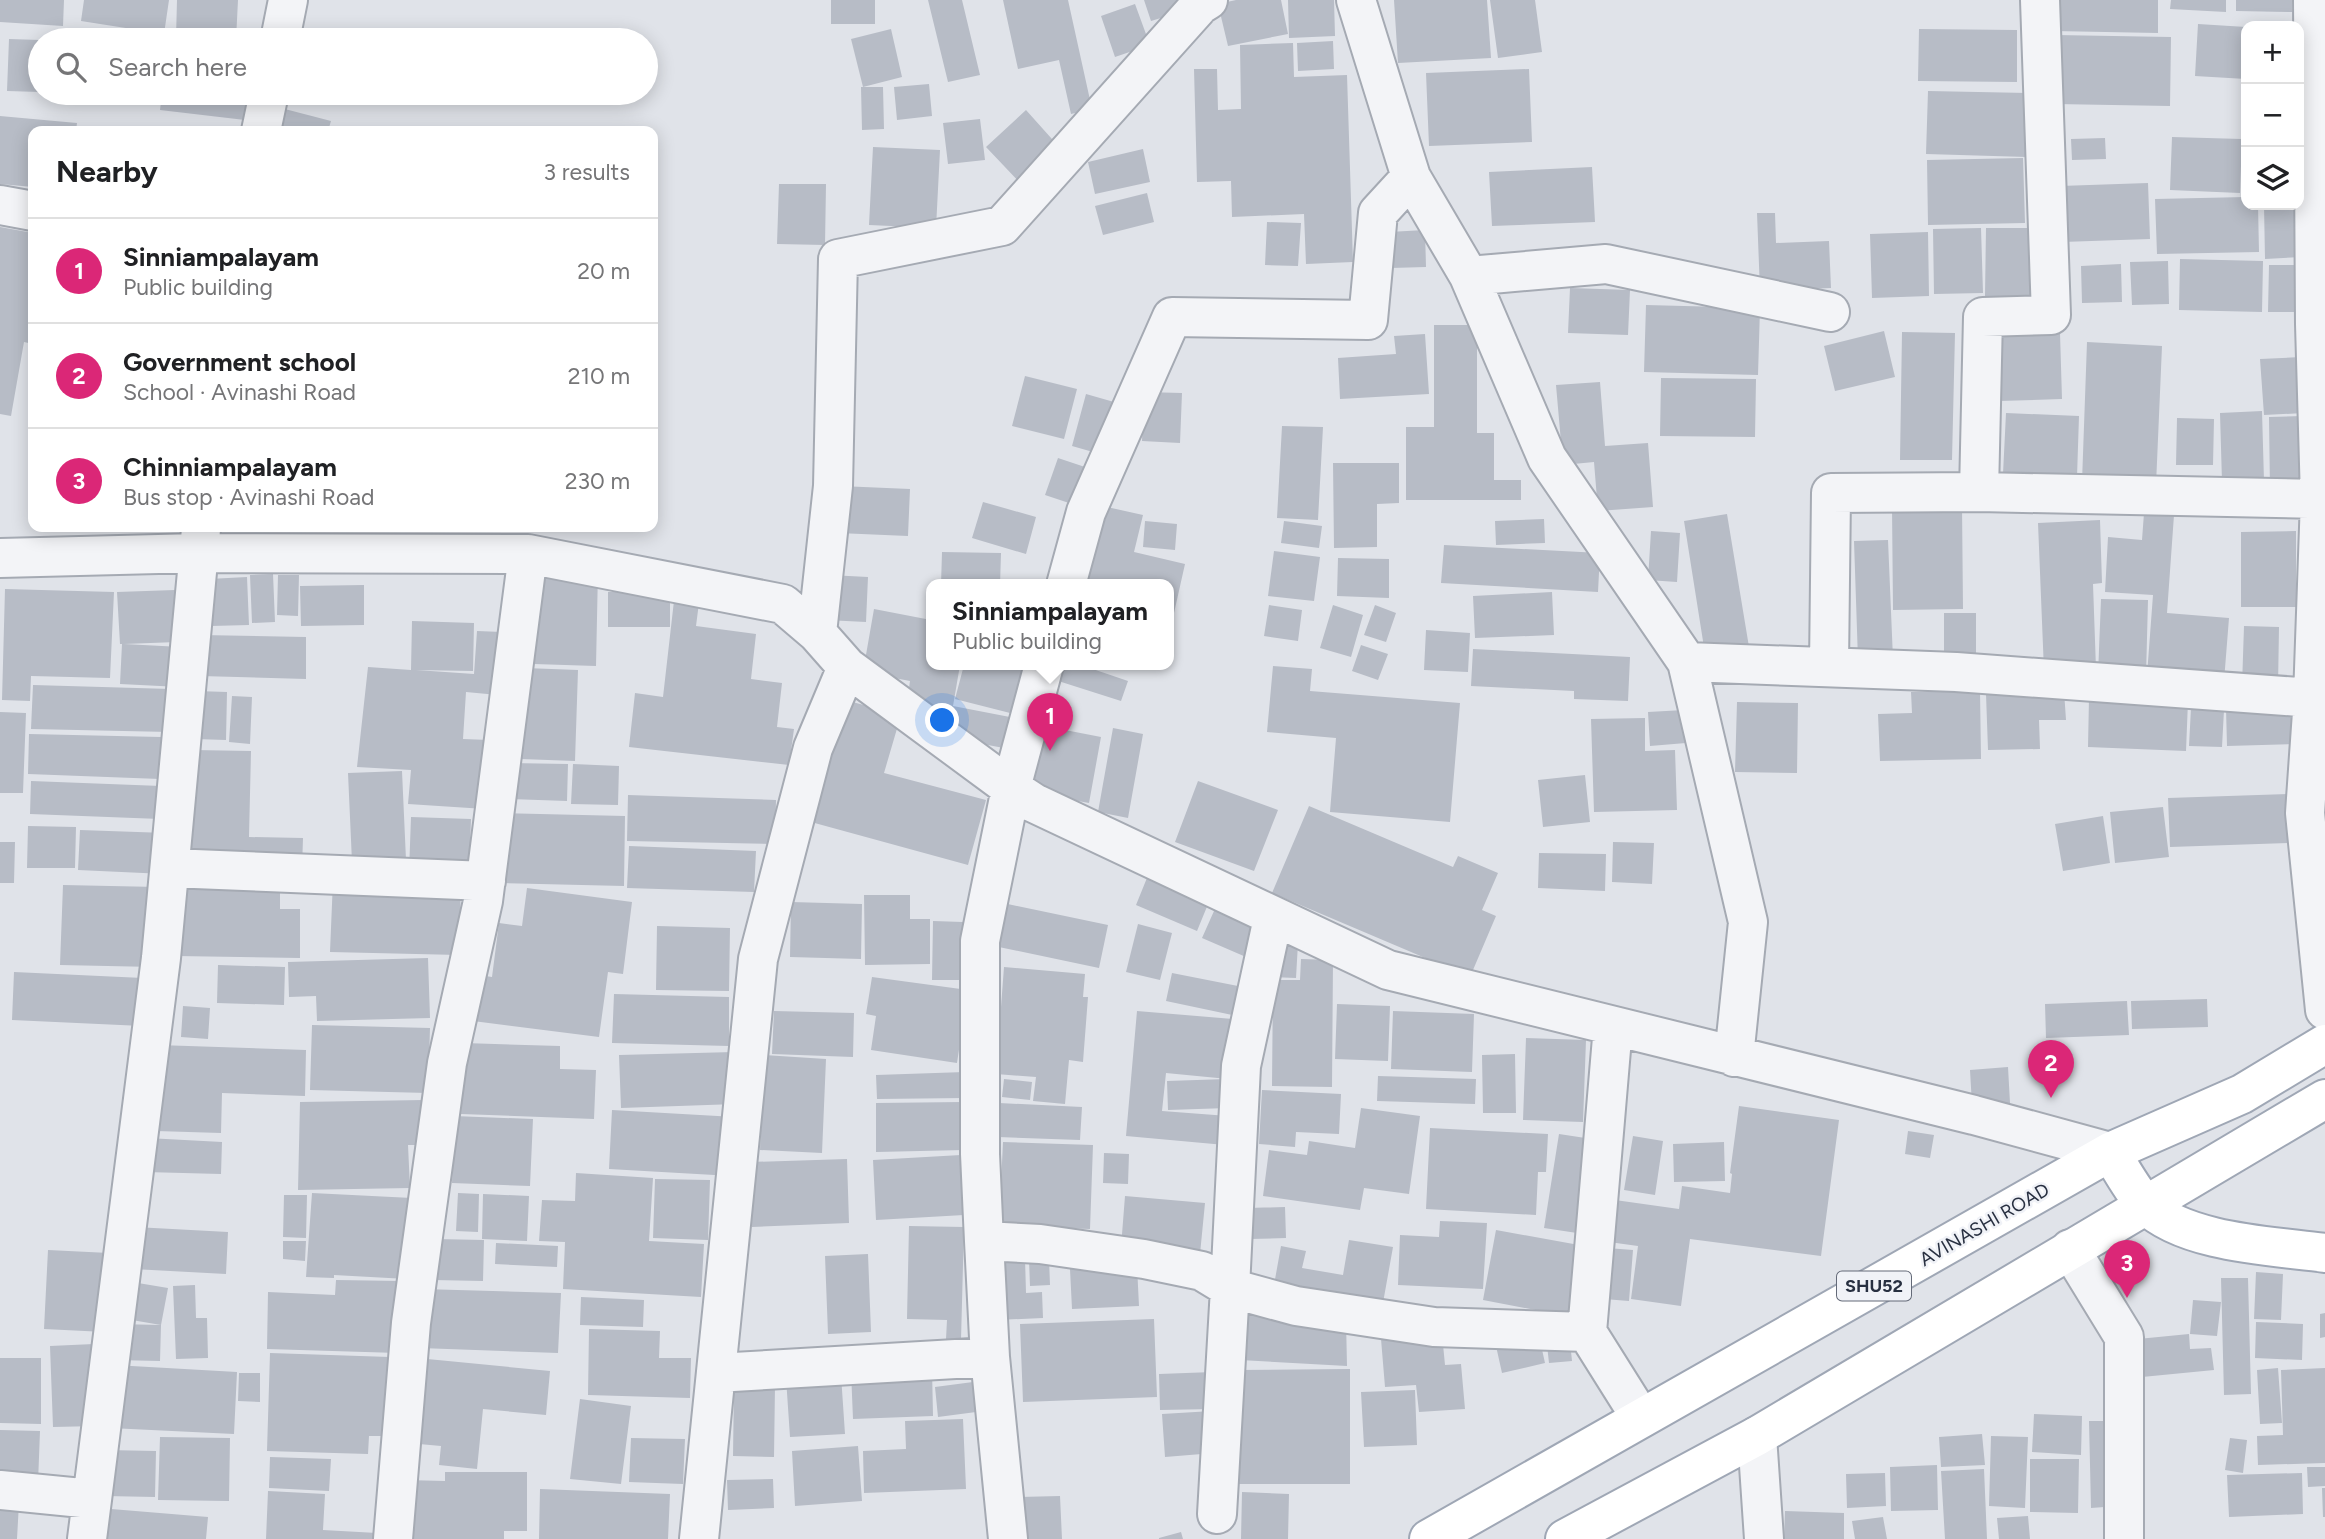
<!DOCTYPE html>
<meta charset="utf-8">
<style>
body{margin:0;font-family:Figtree,sans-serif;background:#f6f6f6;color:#202124}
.controls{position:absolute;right:21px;top:21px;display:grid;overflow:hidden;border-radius:14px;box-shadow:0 4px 18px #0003}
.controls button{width:63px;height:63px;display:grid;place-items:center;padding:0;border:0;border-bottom:2px solid #e0e0e0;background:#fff;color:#202124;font:35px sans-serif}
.you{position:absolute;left:943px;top:721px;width:24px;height:24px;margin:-18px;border:5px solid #fff;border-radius:50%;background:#1a73e8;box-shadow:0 0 0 10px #1a73e833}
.badge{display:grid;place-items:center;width:46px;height:46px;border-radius:50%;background:#db2777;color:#fff;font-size:23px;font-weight:700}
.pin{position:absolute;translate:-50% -58px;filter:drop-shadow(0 2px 4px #0008)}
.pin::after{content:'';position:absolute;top:37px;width:24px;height:21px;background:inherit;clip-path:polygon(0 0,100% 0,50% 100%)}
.popup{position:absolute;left:926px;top:579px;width:248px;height:91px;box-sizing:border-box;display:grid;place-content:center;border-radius:14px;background:#fff;filter:drop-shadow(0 2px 5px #0005);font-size:23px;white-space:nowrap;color:#757577}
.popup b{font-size:26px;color:#202124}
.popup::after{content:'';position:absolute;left:50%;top:100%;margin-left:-14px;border:14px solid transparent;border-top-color:#fff}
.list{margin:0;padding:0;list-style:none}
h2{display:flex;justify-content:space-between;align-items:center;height:91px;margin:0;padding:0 28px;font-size:30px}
h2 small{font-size:23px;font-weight:400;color:#757577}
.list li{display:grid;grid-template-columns:46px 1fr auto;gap:21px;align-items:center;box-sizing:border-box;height:105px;padding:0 28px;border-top:2px solid #e0e0e0}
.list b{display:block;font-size:26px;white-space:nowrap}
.list p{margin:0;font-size:23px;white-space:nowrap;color:#757577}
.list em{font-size:23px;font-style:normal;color:#757577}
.icon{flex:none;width:38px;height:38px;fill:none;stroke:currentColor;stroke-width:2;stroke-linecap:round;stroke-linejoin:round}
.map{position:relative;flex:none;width:2325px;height:1539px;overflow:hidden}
.search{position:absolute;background:#fff;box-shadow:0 4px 18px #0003;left:28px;top:28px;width:630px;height:77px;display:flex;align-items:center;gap:18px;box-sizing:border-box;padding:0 24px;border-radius:38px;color:#757577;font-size:26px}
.panel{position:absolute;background:#fff;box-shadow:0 4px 18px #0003;left:28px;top:126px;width:630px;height:406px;border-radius:14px}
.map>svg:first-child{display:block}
</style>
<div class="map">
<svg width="2325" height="1539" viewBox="0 0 2325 1539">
<rect width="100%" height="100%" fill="#e0e3e9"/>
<path fill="#b7bcc6" d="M0 0H64L63 26 0 22Z
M84 0H169L164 34 81 21Z
M177 0H238L236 40 176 38Z
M831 0H875V24H831Z
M928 0H962L980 75 948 82Z
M1003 0H1068L1092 109 1071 114 1059 60 1018 69Z
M1144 0H1183L1187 10 1151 21Z
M1236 0H1281L1288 34 1228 46 1218 4Z
M1288 0H1334L1335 36 1289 38Z
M1394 0H1487L1491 58 1398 63Z
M1490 0H1535L1542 52 1498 58Z
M2054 0H2158V33L2053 31Z
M2171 0H2226V12L2170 9Z
M2236 0H2292V12L2236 11Z
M1135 4 1150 45 1115 57 1101 16Z
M2198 24 2246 27V79L2195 76Z
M891 29 902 77 863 87 851 39Z
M1919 29 2017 30V82L1918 81Z
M2056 35 2171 37 2170 106 2055 104Z
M9 39 40 40V92L7 91Z
M1333 41 1334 69 1298 71 1297 43Z
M1293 43 1294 77 1347 75 1353 262 1306 264 1304 214 1232 217 1231 181 1197 182 1194 69H1217L1218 110 1241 109 1240 45Z
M1529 69 1532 142 1429 146 1426 73Z
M929 84 932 116 897 120 894 87Z
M861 87H883L884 129 862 130Z
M1928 91 2028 93 2027 157 1926 154Z
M91 93H158V102L91 100Z
M162 93H249L245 120 160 110Z
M414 93H445L444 99 414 96Z
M281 108 331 121 328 131H275Z
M1026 110 1060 148 1021 184 986 147Z
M0 116 77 123 76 131H33V187L0 184Z
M980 119 985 160 948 164 943 123Z
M2172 137 2242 139 2240 193 2170 190Z
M2105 138 2106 159 2072 160 2071 139Z
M873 147 940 150 936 228 869 225Z
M1143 149 1150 182 1095 194 1088 162Z
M2023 158 2025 223 1928 225 1927 160Z
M1592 167 1595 222 1492 226 1489 172Z
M2148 183 2150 239 2062 242 2060 186Z
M779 184H826L825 245 777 244Z
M1147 193 1154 222 1103 235 1095 206Z
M2246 197V205H2258L2259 252 2157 254 2155 199Z
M2264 205H2300L2302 257 2265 259Z
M1757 213H1775L1776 243 1829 241 1831 288 1760 291Z
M1267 222 1301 223 1298 266 1265 265Z
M0 227 33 233V344L24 342 11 416 0 414Z
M1981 228 1983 293 1934 294 1933 229Z
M1986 228H2035L2034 296H1985Z
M1425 230 1426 267 1391 268 1389 232Z
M1928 232 1929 296 1872 298 1870 234Z
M2180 259 2263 261 2262 312 2179 310Z
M2168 261 2169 304 2132 305 2130 262Z
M2121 264 2122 302 2082 303 2081 266Z
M2269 265H2298V312H2268Z
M1570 288 1630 290 1628 335 1568 333Z
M1646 305 1760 308 1758 375 1644 372Z
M1434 325H1477V433H1494V480H1521V500H1406V427H1434Z
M1884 331 1895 377 1835 391 1824 346Z
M1902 332 1955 333 1952 460H1900Z
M2060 333 2062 399 1999 401 1997 334Z
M1425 334 1429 394 1340 399 1338 358 1396 354 1394 336Z
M2087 342 2162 346 2156 485 2082 482Z
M2301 357 2304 413 2264 415 2260 359Z
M1025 376 1077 389 1064 439 1012 426Z
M1661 378 1756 379 1755 437 1660 436Z
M1600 382 1605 446 1648 443 1653 507 1598 511 1594 462 1563 465 1556 385Z
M1144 392 1182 393 1180 443 1142 441Z
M1086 394 1121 404 1107 456 1072 446Z
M2262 411 2264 481 2222 482 2220 413Z
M2006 413 2079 416 2077 477 2003 474Z
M2303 416 2305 490H2270L2269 417Z
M2177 418 2214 419 2213 465H2176Z
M1282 426 1323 427 1318 520 1277 518Z
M1058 458 1091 469 1078 506 1045 495Z
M1333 463H1399V503L1377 504V547L1334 548Z
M840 486 910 489 908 536 838 533Z
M983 502 1036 517 1026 554 972 538Z
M1098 505 1143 515 1134 552 1185 564 1174 613 1169 612V585H1080Z
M1962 505 1963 609 1893 610 1892 506Z
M2144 513 2174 515 2167 613 2229 618 2224 681 2147 675 2153 595 2105 592 2108 537 2142 540Z
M1727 514 1750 653 1706 660 1684 521Z
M1544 519 1545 543 1496 545 1495 521Z
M2100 520 2102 583 2093 584 2096 669 2044 671 2038 523Z
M1145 521 1177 524 1175 550 1143 547Z
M1284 521 1322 526 1319 548 1281 543Z
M1651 531 1680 533 1677 582 1648 580Z
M2296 531V607H2241V532Z
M1888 540 1893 659 1858 660 1854 541Z
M1444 545 1600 553 1598 592 1441 583Z
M1274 551 1320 557 1314 601 1268 596Z
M942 552 1001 553 1000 585H941Z
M1338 558 1389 559V598L1337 596Z
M536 568 598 570 596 666 534 664Z
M273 574 275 622 252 623 250 575Z
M278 575H299L298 616 277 615Z
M829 575 868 577 866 622 826 620Z
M247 577 249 625 211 626 209 579Z
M364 585V625L301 626 300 586Z
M5 589 114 592 110 678 31 676 30 701 2 700Z
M175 590 177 642 124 644 181 647 180 687 120 684 122 644H120L117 592Z
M608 592H670V627H608Z
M675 592 700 595 696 626 756 634 751 679 782 683 777 727 794 729 789 765 629 747 635 693 663 697Z
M1552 592 1554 635 1475 638 1473 596Z
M2101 599 2148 600 2146 676 2098 675Z
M1269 605 1302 610 1298 641 1264 636Z
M1333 605 1363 615 1351 657 1320 648Z
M1375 605 1396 613 1386 642 1364 635Z
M874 609 931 620V665H960L953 706 1015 718 1009 749 951 738 956 712 907 703 910 681 863 672Z
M1944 613H1976V660H1944Z
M412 621 474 623 473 671 416 670 474 674 477 631 502 632 498 695 466 692 463 739 489 740 485 809 408 804 411 770 357 767 368 667 411 670Z
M1169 621 1174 622 1170 640H1169Z
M2244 626 2279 627 2278 687 2242 686Z
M1426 630 1470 633 1468 672 1424 670Z
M201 635 306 637V679L200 676Z
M1361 645 1388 654 1378 680 1352 671Z
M1473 649 1630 657 1628 701 1574 699V691L1471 686Z
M964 665H1031L1018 715 955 699Z
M1056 665H1081L1128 681 1121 701 1052 679Z
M1273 666 1312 669 1310 691 1460 703 1450 822 1330 812 1336 738 1267 732Z
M525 668 578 670 575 761 521 759Z
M33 685 171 689 170 732 31 729Z
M196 691 227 692 226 740 195 739Z
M1980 691 1981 759 1880 761 1878 714 1912 713 1911 692Z
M2064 691 2066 720H2039L2040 749 1988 750 1986 694Z
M232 696 252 697 250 744 229 742Z
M2089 698 2188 701 2186 751 2088 747Z
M845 700 901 715 884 773 986 800 968 865 811 822Z
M1039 701 1070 707 1065 730 1101 737 1089 803 1023 791Z
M1737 702 1798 703 1797 773 1735 772Z
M2296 706 2298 744 2227 746 2226 708Z
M2191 708 2224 710 2222 747 2189 746Z
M1684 710 1686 743 1650 746 1648 712Z
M0 712 26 713 23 793H0Z
M1645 718V751L1675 750 1677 810 1594 812 1591 719Z
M1113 728 1143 734 1128 818 1098 812Z
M29 734 161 737 160 779 28 774Z
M193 750 251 751 249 837 303 838 302 868 191 866Z
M510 763 568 764 567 801 510 799Z
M573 764 619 766 618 805 571 804Z
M402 771 406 860 352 862 348 773Z
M1585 775 1590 822 1543 827 1538 780Z
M31 781 161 786 160 819 30 814Z
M1198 781 1278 810 1254 871 1175 842Z
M2288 794 2290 843 2170 847 2168 798Z
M628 795 776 800 775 844 627 841Z
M1309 806 1453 867 1458 856 1498 873 1482 910 1496 916 1470 977 1272 893Z
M2163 807 2169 857 2115 863 2110 812Z
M502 813 625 816 624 886 501 883Z
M2103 816 2110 863 2063 871 2055 824Z
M411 817 471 819 469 874 409 872Z
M28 826 76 827 75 868H27Z
M80 830 166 833 165 874 78 870Z
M0 842H15L14 883H0Z
M1613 842 1654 843 1652 884 1612 882Z
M629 846 756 851 754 892 627 888Z
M1539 853 1606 854 1605 891 1538 888Z
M1151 868 1213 892 1197 931 1136 905Z
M178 873 280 875V909H300V958L176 956Z
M333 880 461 883 459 955 330 952Z
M63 885 158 887 155 967 60 965Z
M527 888 632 902 623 974 608 972 599 1037 473 1021 479 975 492 977 499 923 522 926Z
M864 895H910V919H930V964L865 965Z
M791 902 862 904 861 959 790 957Z
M1218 902 1263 922 1246 957 1202 938Z
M1003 903 1108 925 1099 968 994 946Z
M933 921 963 922V980H932Z
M1138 924 1172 933 1160 980 1126 972Z
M657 926 730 928 729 991 656 990Z
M1273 943H1298L1296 978 1271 977Z
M428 958 430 1018 317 1021 316 996 289 997 288 962Z
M1301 959 1333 960 1332 1087 1272 1086 1273 980H1300Z
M218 965 285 967 284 1005 217 1003Z
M1004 967 1085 974 1083 997H1088L1083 1062 1069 1060 1065 1104 1033 1101 1036 1077 996 1074Z
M14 972 143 978 142 1026 12 1020Z
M1172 973 1243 987 1237 1016 1166 1001Z
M872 977 968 990 957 1063 871 1050 876 1016 866 1014Z
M614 994 729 997V1046L612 1043Z
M2207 999 2208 1027 2132 1029 2131 1001Z
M2127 1001 2129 1035 2046 1038 2045 1004Z
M1337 1004 1390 1006 1388 1061 1335 1059Z
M183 1006 210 1008 208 1039 181 1037Z
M774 1011 854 1013 853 1057 772 1054Z
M1137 1011 1233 1019 1228 1079 1166 1073 1162 1111 1228 1116 1225 1145 1126 1136Z
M1393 1011 1474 1014 1472 1072 1391 1069Z
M312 1025 430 1028 428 1093 310 1090Z
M1526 1038 1586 1040 1583 1122 1523 1120Z
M464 1043 560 1046V1069L596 1070 594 1119 461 1114Z
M158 1045 306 1050 305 1096 222 1093 221 1133 156 1131Z
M734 1052 736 1104 621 1108 619 1055Z
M1515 1054 1516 1113H1483L1482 1055Z
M764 1055 826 1059 822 1153 760 1150Z
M2008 1067 2010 1103 1972 1105 1970 1070Z
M965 1072V1098L877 1099 876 1075Z
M1378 1076 1476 1079 1475 1104 1377 1101Z
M1004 1079 1032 1082 1030 1100 1002 1097Z
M1227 1079 1228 1108 1168 1110 1167 1081Z
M1262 1090 1341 1094 1339 1134 1296 1132 1295 1147 1259 1144Z
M424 1100 425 1145H408L410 1188 298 1190 300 1102Z
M963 1102 964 1150 876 1152V1103Z
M999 1103 1082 1107 1080 1140 998 1137Z
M1739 1106 1839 1120 1821 1256 1690 1239 1681 1306 1631 1299 1638 1246 1609 1242 1615 1200 1679 1209 1682 1186 1730 1193 1732 1174 1730 1173Z
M1361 1108 1420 1116 1409 1194 1364 1188 1360 1210 1263 1196 1269 1150 1307 1155 1309 1141 1355 1148Z
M612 1110 735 1117 732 1176 609 1169Z
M454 1116 533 1119 530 1186 452 1183Z
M1430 1128 1548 1134 1546 1172H1538L1536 1215 1426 1209Z
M1908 1131 1934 1135 1930 1158 1905 1154Z
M1559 1134 1592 1139 1577 1233 1544 1228Z
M1633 1136 1663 1141 1655 1195 1624 1190Z
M147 1138 222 1142 221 1174 145 1172Z
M1003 1142 1093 1145 1090 1229 999 1226Z
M1724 1142 1725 1181 1674 1182 1673 1144Z
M1104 1153 1129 1154 1128 1184 1103 1183Z
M961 1155 964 1215 876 1220 873 1160Z
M847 1159 849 1223 752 1227 751 1162Z
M576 1173 653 1178 649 1241 704 1244 701 1297 563 1289 565 1242 539 1241 542 1200 575 1201Z
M655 1179 710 1180 708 1240 653 1238Z
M312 1193 412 1198 407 1279 334 1275V1278L306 1277Z
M458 1193 479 1194 478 1232 456 1231Z
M483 1194 529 1196 527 1241 482 1239Z
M284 1195H307L306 1238 283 1237Z
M1125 1196 1205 1203 1200 1254 1121 1247Z
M1285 1207 1286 1238 1250 1239 1248 1208Z
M1440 1221 1487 1223 1483 1289 1398 1285 1400 1235 1439 1237Z
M909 1226 964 1227 961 1340 946 1339 947 1320 907 1319Z
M135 1227 228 1232 226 1274 133 1269Z
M1496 1230 1590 1247 1577 1318 1483 1300Z
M435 1239 484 1240 483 1281 433 1280Z
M1349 1240 1393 1247 1381 1314 1274 1285 1281 1246 1306 1251 1302 1268 1343 1275Z
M283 1241H306L305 1261 283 1259Z
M496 1243 558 1246 557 1267 495 1264Z
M1607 1248 1633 1250 1629 1301 1604 1299Z
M48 1250 109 1253 105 1332 44 1329Z
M868 1254 871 1332 828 1334 825 1256Z
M1025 1258 1026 1293 1042 1292 1043 1318 997 1320 994 1259Z
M1049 1258 1050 1285 1030 1286 1029 1259Z
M1137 1266 1139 1306 1072 1309 1070 1269Z
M2256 1272 2283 1274 2281 1320 2254 1319Z
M2221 1278H2248L2251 1394 2224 1395Z
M336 1280 401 1281 398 1353 267 1349 268 1292 335 1295Z
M126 1281 168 1288 161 1325 120 1318Z
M195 1285 196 1318H207L208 1358 176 1359 173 1286Z
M422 1289 561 1293 558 1353 420 1348Z
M581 1297 644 1300 643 1327 580 1325Z
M2193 1300 2221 1302 2217 1336 2190 1334Z
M2325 1313V1337L2320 1338V1314Z
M1240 1314 1346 1320 1347 1366 1240 1360Z
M1154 1319 1157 1397 1023 1402 1020 1324Z
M2256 1322 2303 1324 2302 1360 2255 1358Z
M116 1324 161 1325 160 1361 115 1360Z
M589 1329 660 1331 659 1358H691L690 1398 588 1395Z
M1569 1332 1572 1361 1549 1363 1546 1336Z
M1442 1334 1445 1365 1461 1364 1465 1409 1419 1412 1416 1385 1385 1387 1381 1339Z
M2189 1334 2190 1349 2211 1348 2214 1370 2142 1377 2138 1339Z
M1539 1336 1545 1363 1502 1373 1496 1346Z
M94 1344 97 1426 53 1427 50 1346Z
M270 1353 390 1357 388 1436H369L368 1454 267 1451Z
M0 1358H41V1424L0 1423Z
M417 1358 550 1371 546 1415 483 1409 477 1469 439 1465 441 1446 408 1443Z
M114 1365 237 1372 234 1434 110 1428Z
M932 1368 933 1416 853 1419 851 1371Z
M2278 1368 2282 1423 2260 1424 2257 1370Z
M2325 1368V1463L2258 1465 2257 1436 2283 1435 2281 1370Z
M1350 1369V1484H1235V1370Z
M1213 1372 1214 1409 1160 1410 1159 1374Z
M239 1373H260V1402L238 1401Z
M841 1375 845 1434 790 1437 786 1378Z
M973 1382 976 1412 938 1417 935 1387Z
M734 1385H775L774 1457 733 1456Z
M1415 1390 1417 1445 1364 1447 1361 1392Z
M580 1399 631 1406 621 1484 570 1479Z
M1212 1411 1214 1453 1165 1457 1162 1414Z
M2034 1414 2082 1416 2081 1455 2032 1452Z
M963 1419 966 1489 864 1493 863 1451 906 1449 905 1421Z
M2089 1421H2115L2118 1506 2091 1508Z
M0 1430 40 1431 38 1483 0 1482Z
M1982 1434 1985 1465 1941 1467 1939 1437Z
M1991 1436 2028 1437 2025 1508 1989 1506Z
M160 1437 230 1438 229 1501 158 1500Z
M631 1438 685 1439 683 1484 629 1482Z
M2230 1438 2247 1440 2243 1473 2225 1470Z
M858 1446 862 1501 795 1506 792 1451Z
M106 1450 156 1451 155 1497 105 1496Z
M270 1457 331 1459 329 1491 269 1488Z
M2030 1459H2079L2078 1513 2030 1512Z
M1937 1465 1938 1510 1891 1511 1890 1467Z
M2307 1467H2325V1486L2308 1487Z
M1984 1469 1987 1539H1945L1941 1471Z
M445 1472H527V1531H504V1539H405V1480L445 1481Z
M1885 1473 1886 1506 1847 1508 1846 1474Z
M2302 1473 2303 1514 2229 1517 2227 1475Z
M773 1479 774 1508 728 1510 727 1480Z
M2322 1488H2325V1517H2323Z
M540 1489 670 1494 668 1539H539Z
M268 1491 325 1494 323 1530 377 1533V1539H266Z
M1242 1492 1289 1494 1288 1539H1241Z
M1060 1496 1062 1539H1021L1019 1497Z
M0 1502 19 1503 17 1539H0Z
M99 1508 208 1517 206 1539H97Z
M1785 1511 1844 1513V1539H1784Z
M2028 1516 2030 1539H1999L1997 1518Z
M1883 1517 1887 1539H1855L1852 1521Z
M1181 1532 1183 1539H1159V1538Z"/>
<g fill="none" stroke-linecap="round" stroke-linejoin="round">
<g stroke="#a5aab3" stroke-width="42">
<path id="minor" d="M1356 0 1411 177 1469 276 1547 458 1687 662 1748 922 1734 1057
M280 40 288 0
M261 131 269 93
M0 205 33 211
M1469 276 1606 264 1830 312
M1979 492 1983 317 2051 315 2040 0
M0 558 198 553 528 554 783 604 817 633 847 667 1011 788 1034 803 1388 970 1974 1115 2110 1152
M1066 585 1086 512 1172 317 1368 320 1378 213 1411 177
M817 633 833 486 838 259 1002 226 1200 5 1208 0
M1687 662 1956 672 2313 698 2305 813 2325 1010
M1829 667 1831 493 1979 492 2320 499
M2313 698 2320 499 2315 324 2313 0
M170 868 486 881
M984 1241 1040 1244 1144 1259 1202 1271 1230 1288 1241 1066 1273 918
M2070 1249 2124 1337V1539
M1587 1332 1641 1418
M716 1373 990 1357
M1757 1436 1764 1539
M0 1490 92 1499
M1217 1514 1230 1288 1296 1306 1434 1327 1587 1332 1613 1026
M87 1539 161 958 201 529
M393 1539 411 1323 447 1063 483 901 528 554
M699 1539 758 959 813 748 847 667
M1008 1539 990 1357 984 1241 980 1154V941L1011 788 1044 665"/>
</g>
<g stroke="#9fa7b5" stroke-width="42">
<path id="major" d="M2110 1152C2121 1168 2133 1192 2146 1205 2185 1243 2273 1246 2325 1253
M1429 1539 2110 1152 2242 1094 2325 1044
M1565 1539 1757 1436 2325 1099"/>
</g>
<use href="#minor" stroke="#f3f4f7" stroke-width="38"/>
<use href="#major" stroke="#fff" stroke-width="38"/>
</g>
<g text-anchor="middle" stroke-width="5" stroke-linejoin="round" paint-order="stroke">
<rect fill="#f0f2f7" stroke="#646a78" stroke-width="2" x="1837" y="1271.5" width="74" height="29" rx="5"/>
<g font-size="18" font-weight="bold" fill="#283041">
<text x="1874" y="1292">SHU52</text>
</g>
<g font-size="19" fill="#283041" stroke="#f0f2f7">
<text transform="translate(1984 1224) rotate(-30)" y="7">AVINASHI ROAD</text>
</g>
</g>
</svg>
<div class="controls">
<button>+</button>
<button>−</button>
<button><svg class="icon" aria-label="layers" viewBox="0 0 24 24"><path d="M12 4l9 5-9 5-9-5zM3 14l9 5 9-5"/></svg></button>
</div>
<div class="you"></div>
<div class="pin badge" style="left:1050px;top:751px">1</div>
<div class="popup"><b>Sinniampalayam</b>Public building</div>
<div class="pin badge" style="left:2051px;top:1098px">2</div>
<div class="pin badge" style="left:2127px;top:1298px">3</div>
<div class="search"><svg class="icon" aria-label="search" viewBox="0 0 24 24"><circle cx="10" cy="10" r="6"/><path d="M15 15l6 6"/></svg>Search here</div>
<section class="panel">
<h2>Nearby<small>3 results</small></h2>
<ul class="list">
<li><span class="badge">1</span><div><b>Sinniampalayam</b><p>Public building</p></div><em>20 m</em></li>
<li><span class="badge">2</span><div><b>Government school</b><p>School · Avinashi Road</p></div><em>210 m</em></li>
<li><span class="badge">3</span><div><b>Chinniampalayam</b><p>Bus stop · Avinashi Road</p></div><em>230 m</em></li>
</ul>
</section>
</div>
